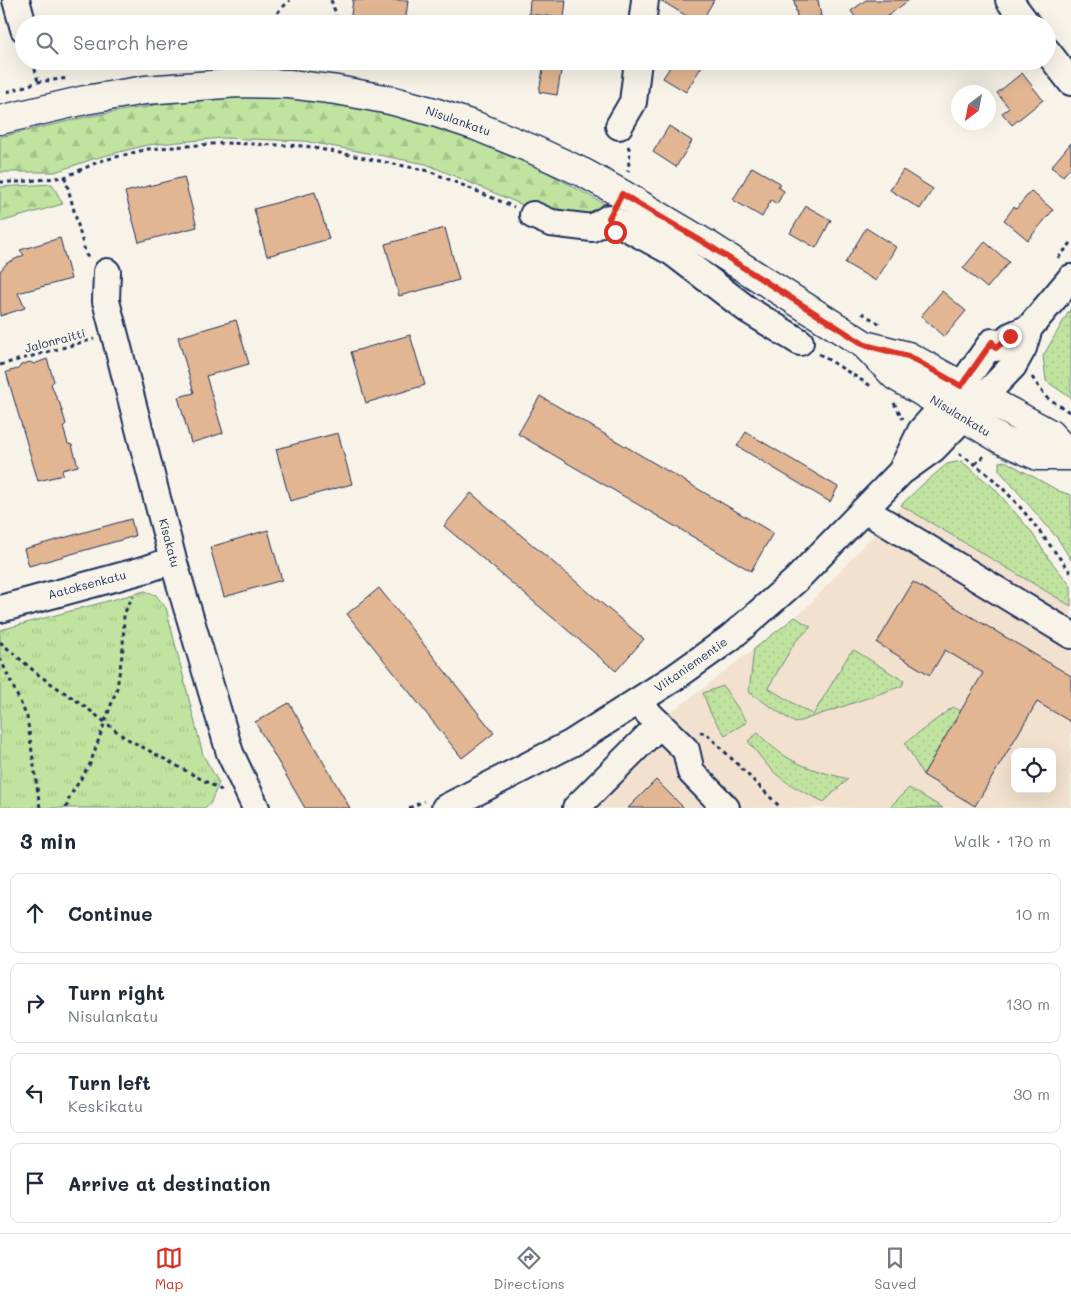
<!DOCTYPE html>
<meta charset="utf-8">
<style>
body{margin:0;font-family:Mali,sans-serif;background:#f6f6f7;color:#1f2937}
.controls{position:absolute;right:15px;bottom:15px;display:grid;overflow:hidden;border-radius:10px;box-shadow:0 5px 20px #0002}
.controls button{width:45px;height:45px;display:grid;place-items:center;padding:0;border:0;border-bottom:1px solid #e0e1e3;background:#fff;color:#1f2937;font:25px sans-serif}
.compass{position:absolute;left:951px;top:85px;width:45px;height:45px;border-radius:50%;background:#fff;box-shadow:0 5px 20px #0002;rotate:212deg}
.stop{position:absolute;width:15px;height:15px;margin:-11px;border:4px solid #d93025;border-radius:50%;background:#fff}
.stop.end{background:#d93025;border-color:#fff;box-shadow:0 1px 5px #0008}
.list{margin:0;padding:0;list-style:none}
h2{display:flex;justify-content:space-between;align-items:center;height:65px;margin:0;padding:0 20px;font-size:21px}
h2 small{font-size:16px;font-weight:400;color:#747a83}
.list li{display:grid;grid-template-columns:32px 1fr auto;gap:15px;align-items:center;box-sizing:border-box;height:80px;margin:0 10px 10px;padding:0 10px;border:1px solid #e0e1e3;border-radius:10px}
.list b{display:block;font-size:19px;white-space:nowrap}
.list p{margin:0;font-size:16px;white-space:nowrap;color:#747a83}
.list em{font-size:16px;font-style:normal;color:#747a83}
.icon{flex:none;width:28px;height:28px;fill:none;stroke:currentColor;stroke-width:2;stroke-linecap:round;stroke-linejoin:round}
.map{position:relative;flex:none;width:1071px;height:808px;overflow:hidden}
.search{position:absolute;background:#fff;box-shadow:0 5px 20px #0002;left:15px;right:15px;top:15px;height:55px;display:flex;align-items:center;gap:12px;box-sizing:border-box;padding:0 18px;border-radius:28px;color:#747a83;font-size:19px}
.sheet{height:425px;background:#fff}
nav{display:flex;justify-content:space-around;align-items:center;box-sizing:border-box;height:70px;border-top:1px solid #e0e1e3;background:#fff;font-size:14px;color:#747a83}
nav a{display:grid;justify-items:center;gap:2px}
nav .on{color:#d93025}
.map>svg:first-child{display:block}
</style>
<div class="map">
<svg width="1071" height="808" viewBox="0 0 1071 808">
<defs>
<pattern id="grass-dots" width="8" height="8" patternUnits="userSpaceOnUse" patternTransform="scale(1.25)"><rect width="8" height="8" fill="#c0e49f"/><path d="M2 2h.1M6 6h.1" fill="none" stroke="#a4c48b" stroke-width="1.8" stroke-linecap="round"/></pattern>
<pattern id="forest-firs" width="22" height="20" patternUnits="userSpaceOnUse" patternTransform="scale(1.25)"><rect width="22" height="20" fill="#c0e49f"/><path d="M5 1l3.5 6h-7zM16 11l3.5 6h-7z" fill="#a4c48b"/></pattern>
<pattern id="park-tufts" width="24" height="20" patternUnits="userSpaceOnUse" patternTransform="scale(1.25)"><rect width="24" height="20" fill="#c0e49f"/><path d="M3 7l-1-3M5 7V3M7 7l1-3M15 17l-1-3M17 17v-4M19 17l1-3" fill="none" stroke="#a4c48b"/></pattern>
</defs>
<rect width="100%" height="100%" fill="#f7f3e8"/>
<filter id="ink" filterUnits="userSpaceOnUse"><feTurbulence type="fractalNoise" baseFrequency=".02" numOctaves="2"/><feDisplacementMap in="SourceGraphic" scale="10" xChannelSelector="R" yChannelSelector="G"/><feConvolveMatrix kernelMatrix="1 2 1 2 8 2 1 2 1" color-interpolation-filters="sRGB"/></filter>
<g filter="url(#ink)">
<path fill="#f1e1ce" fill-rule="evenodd" d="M901 505 1071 606V808H563L641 732 688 700 805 609ZM1015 752H1052V789H1015Z"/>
<path fill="url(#grass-dots)" stroke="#6e8a7e" d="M1071 308V398L1046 381 1043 356Z
M961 461 994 488 1030 530 1049 559 1071 586V606L901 505 922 485 947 464Z
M1005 461 1059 491 1071 495V560L1058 539 999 470V462Z
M795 617 811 627 795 642 768 688 813 715 850 653 854 650 904 681 902 686 795 723 749 692 754 649Z
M723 686 747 722 725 735 711 714 703 693Z
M953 707 961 711 923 775 905 743Z
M758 733C786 763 809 769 848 779L824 802C808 794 790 786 776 774 765 764 757 752 748 741Z
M909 788 943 808H889Z"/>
<path fill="url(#forest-firs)" stroke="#6e8a7e" d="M242 95 317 101 402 117 461 133 530 163 610 207 605 215 551 217 426 164 304 141 222 138 147 145 96 158 55 172H0V137L86 117 161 104Z
M52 184 63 204 0 222V187Z"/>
<path fill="url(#park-tufts)" stroke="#6e8a7e" d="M145 591 156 595 166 608 203 755 219 783 210 804 204 808H0V630Z"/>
<path fill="#e2b692" stroke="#1b2f5e" d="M353 0H408L405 24H366L350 22Z
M530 0H566L564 18 529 14Z
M660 0H714L700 24Z
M794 0H818L821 16 798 21Z
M866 0H909L877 24H860L851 11Z
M674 61H705L686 92 663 78Z
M544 63 562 65 557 95 539 92Z
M1022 73 1043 100 1012 125 1002 113 1009 108 997 93Z
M669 126 692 141 676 167 653 152Z
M1071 143V167L1063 176 1051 167Z
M752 167 780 183 778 187 784 191 777 204 771 200 762 217 733 200Z
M903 170 933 189 920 209 890 190Z
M184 177 197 227 139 242 125 192Z
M1031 191 1053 210 1028 240 1004 220 1014 207 1016 209Z
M315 192 329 239 267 256 254 209Z
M806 206 831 220 816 248 790 233Z
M445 228 459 280 399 296 385 244Z
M866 228 896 247 876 281 845 263Z
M60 238 71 279 18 293 25 308 0 316V271L7 263 24 255 20 250Z
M985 242 1009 262 987 288 963 268Z
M942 291 966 311 944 337 921 316Z
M236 320 249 364 206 376 223 433 191 443 178 397 194 393 178 337Z
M410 335 425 385 366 403 351 352Z
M47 359 54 381 51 384 57 399 59 401 66 424 63 427 68 444 72 445 78 466 62 470 63 475 38 481 6 372 18 369 21 365 30 362 34 364Z
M540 396 773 533 751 571 518 434Z
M746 432 838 487 830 502 737 446Z
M338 433 352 484 290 501 276 449Z
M471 493 644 639 616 671 444 526Z
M131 519 135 536 29 566 24 549Z
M268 530 282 580 224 597 210 547Z
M913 582 1071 676V722L1037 702 975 806 923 775 983 673 945 650 930 675 877 643Z
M379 588 494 733 462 758 347 614Z
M289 703 350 808H305L255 722Z
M656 780 684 808H628Z"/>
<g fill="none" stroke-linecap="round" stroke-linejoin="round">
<g stroke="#1b2f5e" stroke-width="30">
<path id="minor" d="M16 0 24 29
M1009 0 1027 24
M642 24 645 0
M1047 51 1071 82
M619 126 633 102 638 61
M533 215 551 223 592 228 609 218 672 252 748 310 800 342
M107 272 106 301 173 560 230 753 256 808
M902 470 921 431 961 386 992 342 996 348 1010 336 1029 328
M878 518 1071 635
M0 609 147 569 173 560
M648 713 686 750 691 772 726 808
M445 808 572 743 674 678 730 638 795 581 901 472 933 449 1013 366 1023 348 1029 328 1071 278
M576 808 660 724"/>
</g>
<g stroke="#1b2f5e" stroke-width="31">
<path id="major" d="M0 120 85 100 145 90 238 83 289 84 337 90 390 100 434 112 476 126 532 149 584 173 622 194 708 245 865 345 895 376 1002 440 1038 456H1070
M865 345 908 356 1049 433 1071 456"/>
</g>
<path stroke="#1b2f5e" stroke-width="3" stroke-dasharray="4 4" stroke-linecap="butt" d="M331 0 336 14 335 24
M266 24 290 0
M33 61 38 82
M7 92 38 82 69 78
M628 146 630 151 628 172
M65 177 86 255 89 258
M0 182H18L65 177 100 161 148 149 225 143 305 146 429 171 514 207
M1058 258 1071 243
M862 313 880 324
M819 354 871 386
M0 365 94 339
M1032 377 1046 397 1071 413
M894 403 903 419
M959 454C1008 483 1037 529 1071 573
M975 464 984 456
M0 642 40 676 83 705 124 737 223 791
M0 658 27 717 40 808
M700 732 707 734 781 808
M66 808 70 796 90 764 117 688 123 648 124 614 133 596
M409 808 424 801"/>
<use href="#minor" stroke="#f7f3e8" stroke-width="26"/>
<use href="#major" stroke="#f7f3e8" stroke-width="28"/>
</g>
</g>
<g fill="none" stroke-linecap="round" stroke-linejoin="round" filter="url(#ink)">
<path stroke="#d93025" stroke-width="6" d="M615 232 609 218 622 194 708 245 865 345 908 356 961 386 992 342 996 348 1010 336"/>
</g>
<g text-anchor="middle" stroke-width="4.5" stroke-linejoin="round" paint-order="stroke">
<g font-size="12" fill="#1b2f5e" stroke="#f7f3e8">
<text transform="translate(458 121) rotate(19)" y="4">Nisulankatu</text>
<text transform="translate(55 341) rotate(-15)" y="4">Jalonraitti</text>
<text transform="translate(960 416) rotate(31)" y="4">Nisulankatu</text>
<text transform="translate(169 543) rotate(75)" y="4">Kisakatu</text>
<text transform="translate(87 585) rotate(-15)" y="4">Aatoksenkatu</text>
<text transform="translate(691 665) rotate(-35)" y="4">Viitaniementie</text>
</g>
</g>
</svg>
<div class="controls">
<button><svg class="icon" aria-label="locate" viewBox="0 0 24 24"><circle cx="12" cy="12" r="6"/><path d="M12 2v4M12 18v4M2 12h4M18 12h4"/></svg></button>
</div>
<svg class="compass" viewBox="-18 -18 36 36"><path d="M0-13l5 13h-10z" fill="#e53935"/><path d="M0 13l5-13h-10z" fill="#747a83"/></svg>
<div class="stop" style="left:615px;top:232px"></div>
<div class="stop end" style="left:1010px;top:336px"></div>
<div class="search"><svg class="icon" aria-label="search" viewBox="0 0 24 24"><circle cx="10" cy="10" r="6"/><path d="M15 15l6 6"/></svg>Search here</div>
</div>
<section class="sheet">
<h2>3 min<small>Walk · 170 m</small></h2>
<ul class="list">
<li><svg class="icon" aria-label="ahead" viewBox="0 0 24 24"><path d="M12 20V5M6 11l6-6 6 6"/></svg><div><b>Continue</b></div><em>10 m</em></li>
<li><svg class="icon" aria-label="right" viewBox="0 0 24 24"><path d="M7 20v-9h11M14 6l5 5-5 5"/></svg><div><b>Turn right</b><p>Nisulankatu</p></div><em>130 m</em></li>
<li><svg class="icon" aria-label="left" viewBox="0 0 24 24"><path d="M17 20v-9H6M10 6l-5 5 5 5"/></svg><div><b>Turn left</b><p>Keskikatu</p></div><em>30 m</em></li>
<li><svg class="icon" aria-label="arrive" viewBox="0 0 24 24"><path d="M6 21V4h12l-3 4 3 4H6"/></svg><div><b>Arrive at destination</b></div></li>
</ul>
</section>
<nav>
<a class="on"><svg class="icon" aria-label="map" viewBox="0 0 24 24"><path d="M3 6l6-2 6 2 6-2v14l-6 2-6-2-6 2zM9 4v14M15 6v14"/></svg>Map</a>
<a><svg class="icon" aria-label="directions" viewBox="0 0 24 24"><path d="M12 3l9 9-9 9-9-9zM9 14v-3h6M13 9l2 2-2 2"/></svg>Directions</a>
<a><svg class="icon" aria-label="saved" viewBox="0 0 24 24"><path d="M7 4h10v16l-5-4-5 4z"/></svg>Saved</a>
</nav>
